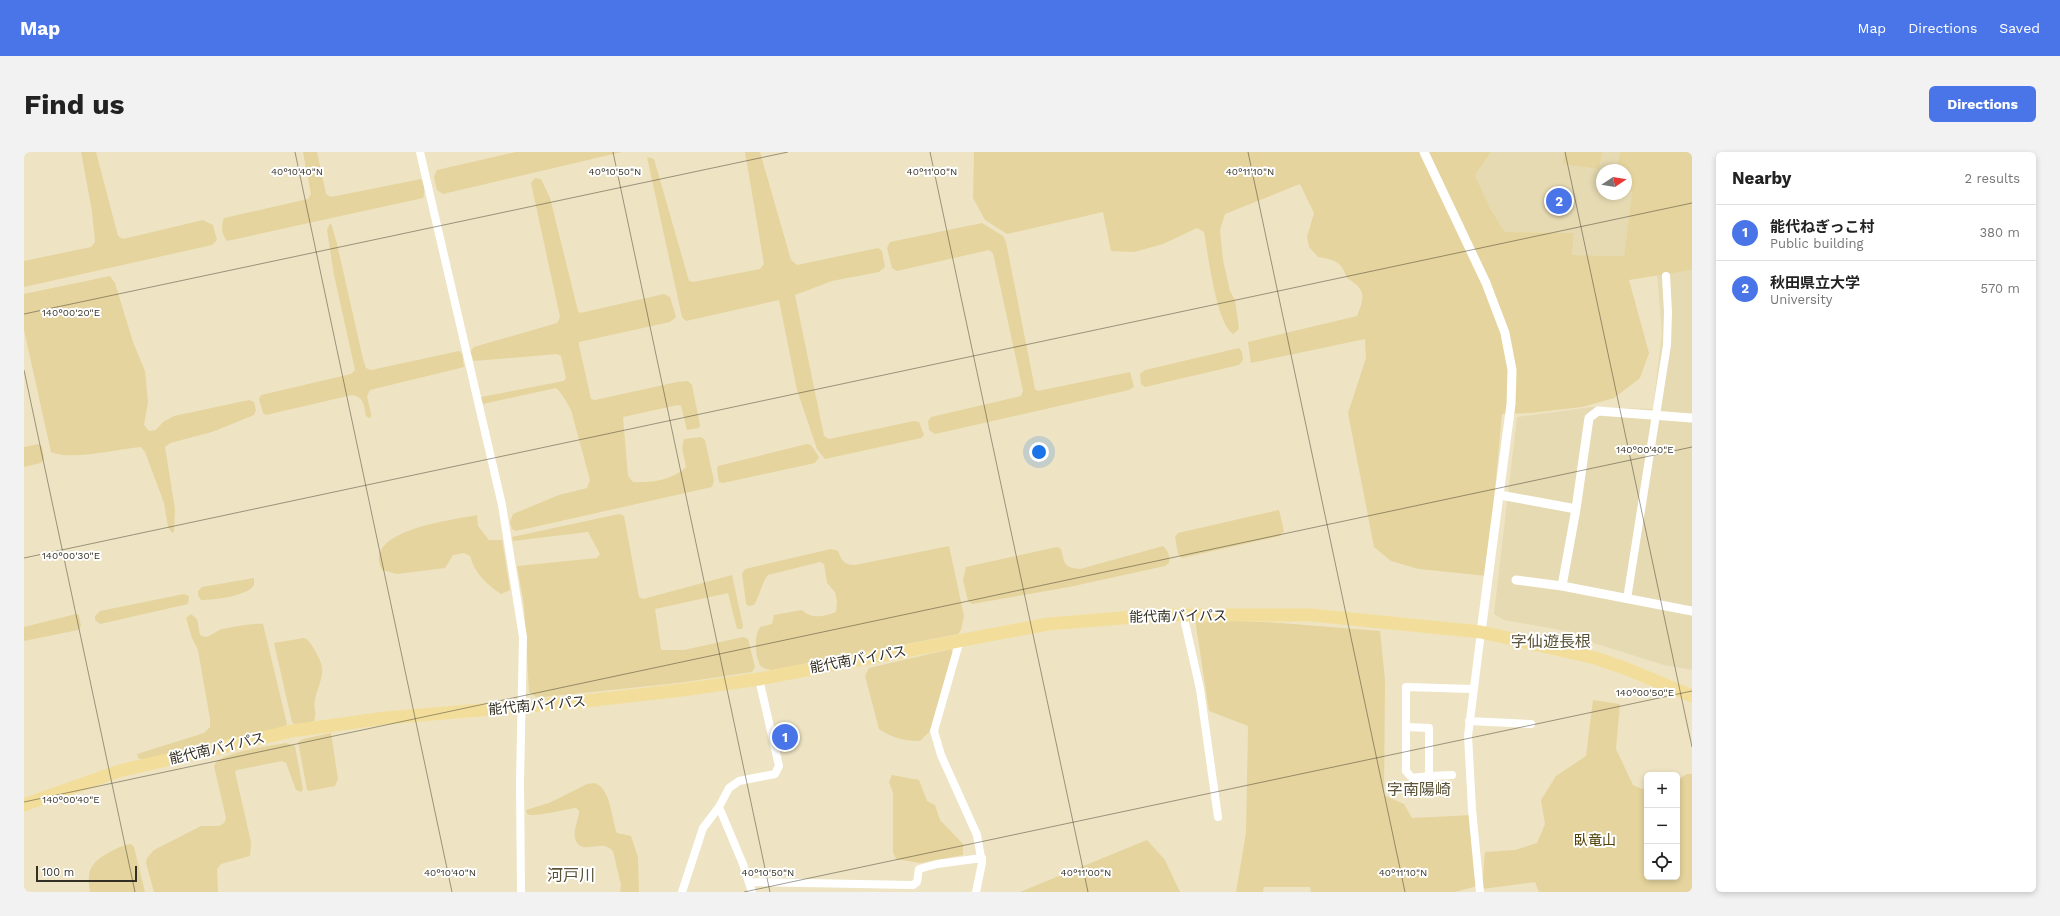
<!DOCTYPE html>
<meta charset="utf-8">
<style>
body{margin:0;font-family:"Work Sans","Noto Sans JP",sans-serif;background:#f2f2f2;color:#222}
.controls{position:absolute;right:12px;bottom:12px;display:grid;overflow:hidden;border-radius:6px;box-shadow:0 2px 6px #0003}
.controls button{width:36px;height:36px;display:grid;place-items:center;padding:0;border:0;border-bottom:1px solid #e0e0e0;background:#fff;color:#222;font:20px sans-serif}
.compass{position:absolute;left:1572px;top:12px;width:36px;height:36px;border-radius:50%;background:#fff;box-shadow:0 2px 6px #0003;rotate:78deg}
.scale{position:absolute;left:12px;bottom:10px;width:101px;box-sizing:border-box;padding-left:4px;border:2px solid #332f22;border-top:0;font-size:11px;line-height:14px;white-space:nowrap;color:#332f22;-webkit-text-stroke:3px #fff;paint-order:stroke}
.you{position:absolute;left:1015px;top:300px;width:14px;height:14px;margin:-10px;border:3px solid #fff;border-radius:50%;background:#1a73e8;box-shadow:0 0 0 6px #1a73e833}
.badge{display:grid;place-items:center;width:26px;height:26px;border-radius:50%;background:#4975e8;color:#fff;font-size:13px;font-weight:700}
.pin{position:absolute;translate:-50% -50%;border:2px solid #fff;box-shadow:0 1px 4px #0006}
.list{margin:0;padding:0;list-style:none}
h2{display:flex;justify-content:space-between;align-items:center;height:52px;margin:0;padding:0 16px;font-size:17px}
h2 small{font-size:13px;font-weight:400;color:#767676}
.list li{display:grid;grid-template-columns:26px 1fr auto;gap:12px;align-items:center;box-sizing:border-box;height:56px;padding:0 16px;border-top:1px solid #e0e0e0}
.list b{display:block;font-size:15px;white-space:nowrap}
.list p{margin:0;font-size:13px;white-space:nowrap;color:#767676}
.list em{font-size:13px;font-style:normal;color:#767676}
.icon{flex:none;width:22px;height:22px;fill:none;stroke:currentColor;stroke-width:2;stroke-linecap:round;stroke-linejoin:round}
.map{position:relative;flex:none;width:1668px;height:740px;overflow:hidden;border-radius:6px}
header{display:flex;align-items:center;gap:24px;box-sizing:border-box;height:56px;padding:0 20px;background:#4975e8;color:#fff}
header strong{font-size:19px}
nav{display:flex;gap:22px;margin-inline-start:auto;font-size:14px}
.intro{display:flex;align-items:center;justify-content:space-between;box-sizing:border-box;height:96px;padding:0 24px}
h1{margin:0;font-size:28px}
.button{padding:10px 18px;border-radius:6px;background:#4975e8;color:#fff;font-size:14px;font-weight:700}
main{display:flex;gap:24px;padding:0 24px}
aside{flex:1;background:#fff;border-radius:6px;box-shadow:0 2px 6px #0003}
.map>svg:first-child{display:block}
</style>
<header>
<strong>Map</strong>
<nav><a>Map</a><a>Directions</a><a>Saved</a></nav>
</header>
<div class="intro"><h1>Find us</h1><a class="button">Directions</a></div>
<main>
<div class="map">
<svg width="1668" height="740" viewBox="0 0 1668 740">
<rect width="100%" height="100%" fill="#eee4c3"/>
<path fill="#e6dab2" d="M1467 0H1596L1592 18H1578V42H1602V39L1608 40 1600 104 1548 103 1550 81 1481 80 1466 56 1451 23Z
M1668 118V518L1640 513 1563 489 1564 483 1480 468 1470 462 1493 265 1568 255 1629 257 1638 181 1633 123Z"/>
<path fill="#e5d49d" d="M57 0H72L94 84 99 87 179 68 189 73 193 88 188 93 0 135V109L67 95 71 90 68 59Z
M279 0H293L302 42 307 45 397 27C401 33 401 39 399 46L203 89C197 82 197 74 200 66L284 47 287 42Z
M492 0H598L419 42 413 38 410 25 413 18Z
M721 0H736L767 108 773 113 854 96 858 99 861 115 855 120 808 129 771 143 800 284 805 287 890 269 895 270 900 283 897 286 801 307 793 297 773 238 755 148 662 169 658 165 623 5 630 7 665 129 669 130 736 117 740 112Z
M950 0H1467L1451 23 1466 56 1481 80 1550 81 1548 103 1600 104 1608 40 1602 39V18H1592L1596 0H1668V118L1605 128 1625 201 1616 226 1590 246 1558 255 1506 261 1478 262 1463 424 1395 417 1367 409 1350 395 1324 261 1342 206 1341 187 1227 211 1224 190 1333 164C1341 144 1342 138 1323 126 1317 109 1311 108 1294 105L1285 95 1283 85 1290 61 1276 32 1201 62 1196 78 1199 108 1206 139 1211 148 1215 177 1209 182C1192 171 1184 101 1180 80L1173 76 1139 92 1110 100 1087 99 1079 60 983 82 961 68 949 46Z
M1541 0H1578L1575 17 1539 12Z
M511 26 517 27 526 46 554 159 556 161 640 142 646 145 652 165 646 170 555 190V193L567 247 571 248 653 230 664 229 668 233 676 273 675 276 663 278 657 254 654 253 599 265 604 324 609 330C627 331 649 328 662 315L658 296 660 287 677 285 681 288 690 329 688 335 492 379 488 377 486 370 489 362 535 343 563 336 566 328 547 258C542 250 539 242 532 236L459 252 457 245 540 229 542 226 537 204 533 202 450 209 446 200 450 195 533 171 536 165 507 31Z
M306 71 308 74 313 92 339 207 342 216 347 218 435 199 438 202 440 215 346 238 343 244 347 262V265L345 266 342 264C340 253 340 245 328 243L242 263 239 261 235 247 237 243 327 222 331 218 310 123 303 78Z
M958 71 979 84 982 90 1011 237 1014 239 1106 220 1110 235 1105 238 911 282 905 278 904 269 907 265 997 244 999 239 969 101 965 98 873 119 868 116 863 96 866 90Z
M86 124 91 131 109 190 121 219 124 250 120 273 125 279 132 278 139 270 150 264 225 248 230 250 232 258 230 263 188 280 146 291 141 295 151 357 150 380 148 381 144 375 140 351 121 300 117 295C95 297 44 309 27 300L0 178V142Z
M1215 196 1218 200 1219 208 1215 213 1121 235 1117 232 1116 222 1121 218Z
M15 292 18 295 20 307 17 311 0 315V295Z
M783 292 787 293 795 305 791 311 699 331 695 330 693 317 694 314Z
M1255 358 1260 379 1256 384 1158 406 1154 402 1151 385 1154 381Z
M595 362 600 364 615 445 619 447 708 423 719 474 718 477H713L704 441 631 457 637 498H660L719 485 724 487 731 515 728 520 654 531 520 545H512L505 540 500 453 493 414 573 406 576 402 564 380 489 389 488 385Z
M453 363 454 374 465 388H478L486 438 477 442C463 433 450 420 446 404L440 401 429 403 421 416 373 422 358 418C337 378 429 368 453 363Z
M925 394 940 464 937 478 934 482 748 518C744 517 739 517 736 513 731 503 730 484 736 475L748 472 750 463 778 458C787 467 800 465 812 460L813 450 811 440 803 431 800 412 796 410 744 423C737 432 736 443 730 453L724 454 722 451 718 422 721 417 807 397 814 399C818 409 820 413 831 413Z
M1139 394C1144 399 1146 403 1145 411L1141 414 1045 435 948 452 944 449 939 428 942 415 1033 395 1037 397C1041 412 1039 415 1056 417Z
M230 426V433C224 444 190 448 177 448L174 443V439L178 435Z
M160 442 165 444 164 452 76 472 71 468V464L76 459Z
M52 462 55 463 57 474 54 478 0 489V475Z
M167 462 173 467 176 483 181 485C188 484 191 479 198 477 207 475 230 471 239 472L263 572 260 576 121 608 114 606 113 602 180 581 186 575V567L174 498 168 486 162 466Z
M1171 467 1256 471 1356 479 1361 528 1360 643 1380 652 1388 666 1449 663 1453 734 1431 740H1287L1286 735H1240L1239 740H1212L1222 681 1224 574 1185 559Z
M280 486C285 488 287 492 290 497 304 520 297 524 291 547 289 554 293 560 290 569L282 573 272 574 268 570 250 491Z
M927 497 929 501 906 579 896 589C881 589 868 586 855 577L841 524 845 516Z
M1569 548 1596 552 1592 597 1609 633 1618 637 1623 636V725H1653V628L1663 622H1668V740H1515L1511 730 1458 737 1461 700 1491 698 1513 691 1521 672 1517 648 1532 624 1562 604Z
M307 581 314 627 311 634 285 639 283 638 274 590 279 587Z
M262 591 271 594 279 637 277 640 272 638 262 611 258 609 213 618 211 620 227 690 226 704 197 712 193 717 194 740H130L122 711 123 706 130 698 177 674H195L200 671 202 666 190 614C194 600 247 594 262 591Z
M868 623 895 628 903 649 911 653 916 668 939 692V703L896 711 872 707 869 700V641L865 630Z
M571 631C587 637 587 666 593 681L607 684 614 705 615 740H596L597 733 589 699C587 697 584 695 581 694 571 692 555 702 551 686 549 676 555 668 555 659L552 656C542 657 508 666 503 662L502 658 525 651 563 632Z
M1123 688 1141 708 1156 740H996Z
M107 692 110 695 121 740H66C62 718 67 710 86 700 93 696 99 693 107 692Z"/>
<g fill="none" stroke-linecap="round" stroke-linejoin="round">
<path stroke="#fff" stroke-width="8" d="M396 0 478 353 499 485 496 629 497 740
M1603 447 1643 193 1644 160 1642 124
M1159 462 1176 537 1194 665
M936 488 910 579 917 603 953 683 958 711 952 740
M1445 569 1507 572
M1382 575 1405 576V624L1388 626 1382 619V535L1449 537
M1405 624 1428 623
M695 655 719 712 728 740
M726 730 889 733 893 730 895 717 913 712 958 706
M658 740 679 676 695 655 705 636 715 629 751 622 755 614 735 527
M1456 740 1448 657 1444 584 1457 480"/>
<path stroke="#fff" stroke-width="9" d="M1400 0 1462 131 1481 181 1488 218 1487 252 1457 480
M1476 343 1552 357
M1492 428 1538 434 1668 459
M1538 434 1552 357 1565 266 1574 259 1668 266"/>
<path stroke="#f2de9a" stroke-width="13" d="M0 653 95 619 268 579 361 566 553 550 658 538 735 527 1024 472 1135 463H1287L1457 480 1571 506 1603 517 1668 544"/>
</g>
<path fill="none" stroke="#332f22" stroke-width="1" stroke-opacity="0.45" d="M271 0 428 740M589 0 746 740M906 0 1064 740M1224 0 1381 740M1541 0 1668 595M0 162 764 0M0 218 111 740M0 406 1668 51M0 650 1668 295M720 740 1668 539"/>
<g text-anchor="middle" stroke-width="4" stroke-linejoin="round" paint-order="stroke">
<g font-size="14" fill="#332f22" stroke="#fff">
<text transform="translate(1154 464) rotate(-1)" y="5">能代南バイパス</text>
<text transform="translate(834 507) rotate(-10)" y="5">能代南バイパス</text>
<text transform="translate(513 553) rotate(-5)" y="5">能代南バイパス</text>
<text transform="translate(193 596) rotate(-13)" y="5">能代南バイパス</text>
</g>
<g font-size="14" fill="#504105" stroke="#fff">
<text x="1571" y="693">臥竜山</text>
</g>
<g font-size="16" fill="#5b5336" stroke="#fff">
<text x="1527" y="495">字仙遊長根</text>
<text x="1395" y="643">字南陽崎</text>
<text x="547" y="729">河戸川</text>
</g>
</g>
<g font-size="10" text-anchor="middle" fill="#332f22" stroke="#fff" stroke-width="4" stroke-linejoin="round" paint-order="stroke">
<text x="273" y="23">40°10'40"N</text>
<text x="591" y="23">40°10'50"N</text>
<text x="908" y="23">40°11'00"N</text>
<text x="1226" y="23">40°11'10"N</text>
<text x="47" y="164">140°00'20"E</text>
<text x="1621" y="301">140°00'40"E</text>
<text x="47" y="407">140°00'30"E</text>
<text x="1621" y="544">140°00'50"E</text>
<text x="47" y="651">140°00'40"E</text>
<text x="426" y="724">40°10'40"N</text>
<text x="744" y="724">40°10'50"N</text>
<text x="1062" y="724">40°11'00"N</text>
<text x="1379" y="724">40°11'10"N</text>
</g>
</svg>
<div class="controls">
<button>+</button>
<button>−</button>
<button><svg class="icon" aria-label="locate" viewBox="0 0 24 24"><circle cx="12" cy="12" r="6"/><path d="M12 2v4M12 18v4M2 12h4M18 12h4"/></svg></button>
</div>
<svg class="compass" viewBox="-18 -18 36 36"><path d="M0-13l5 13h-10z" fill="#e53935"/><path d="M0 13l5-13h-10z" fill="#767676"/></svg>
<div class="scale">100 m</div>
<div class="you"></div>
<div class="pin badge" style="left:761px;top:585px">1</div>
<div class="pin badge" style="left:1535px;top:49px">2</div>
</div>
<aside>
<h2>Nearby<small>2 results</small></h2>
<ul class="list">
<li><span class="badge">1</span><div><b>能代ねぎっこ村</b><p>Public building</p></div><em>380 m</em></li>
<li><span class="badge">2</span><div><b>秋田県立大学</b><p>University</p></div><em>570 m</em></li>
</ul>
</aside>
</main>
